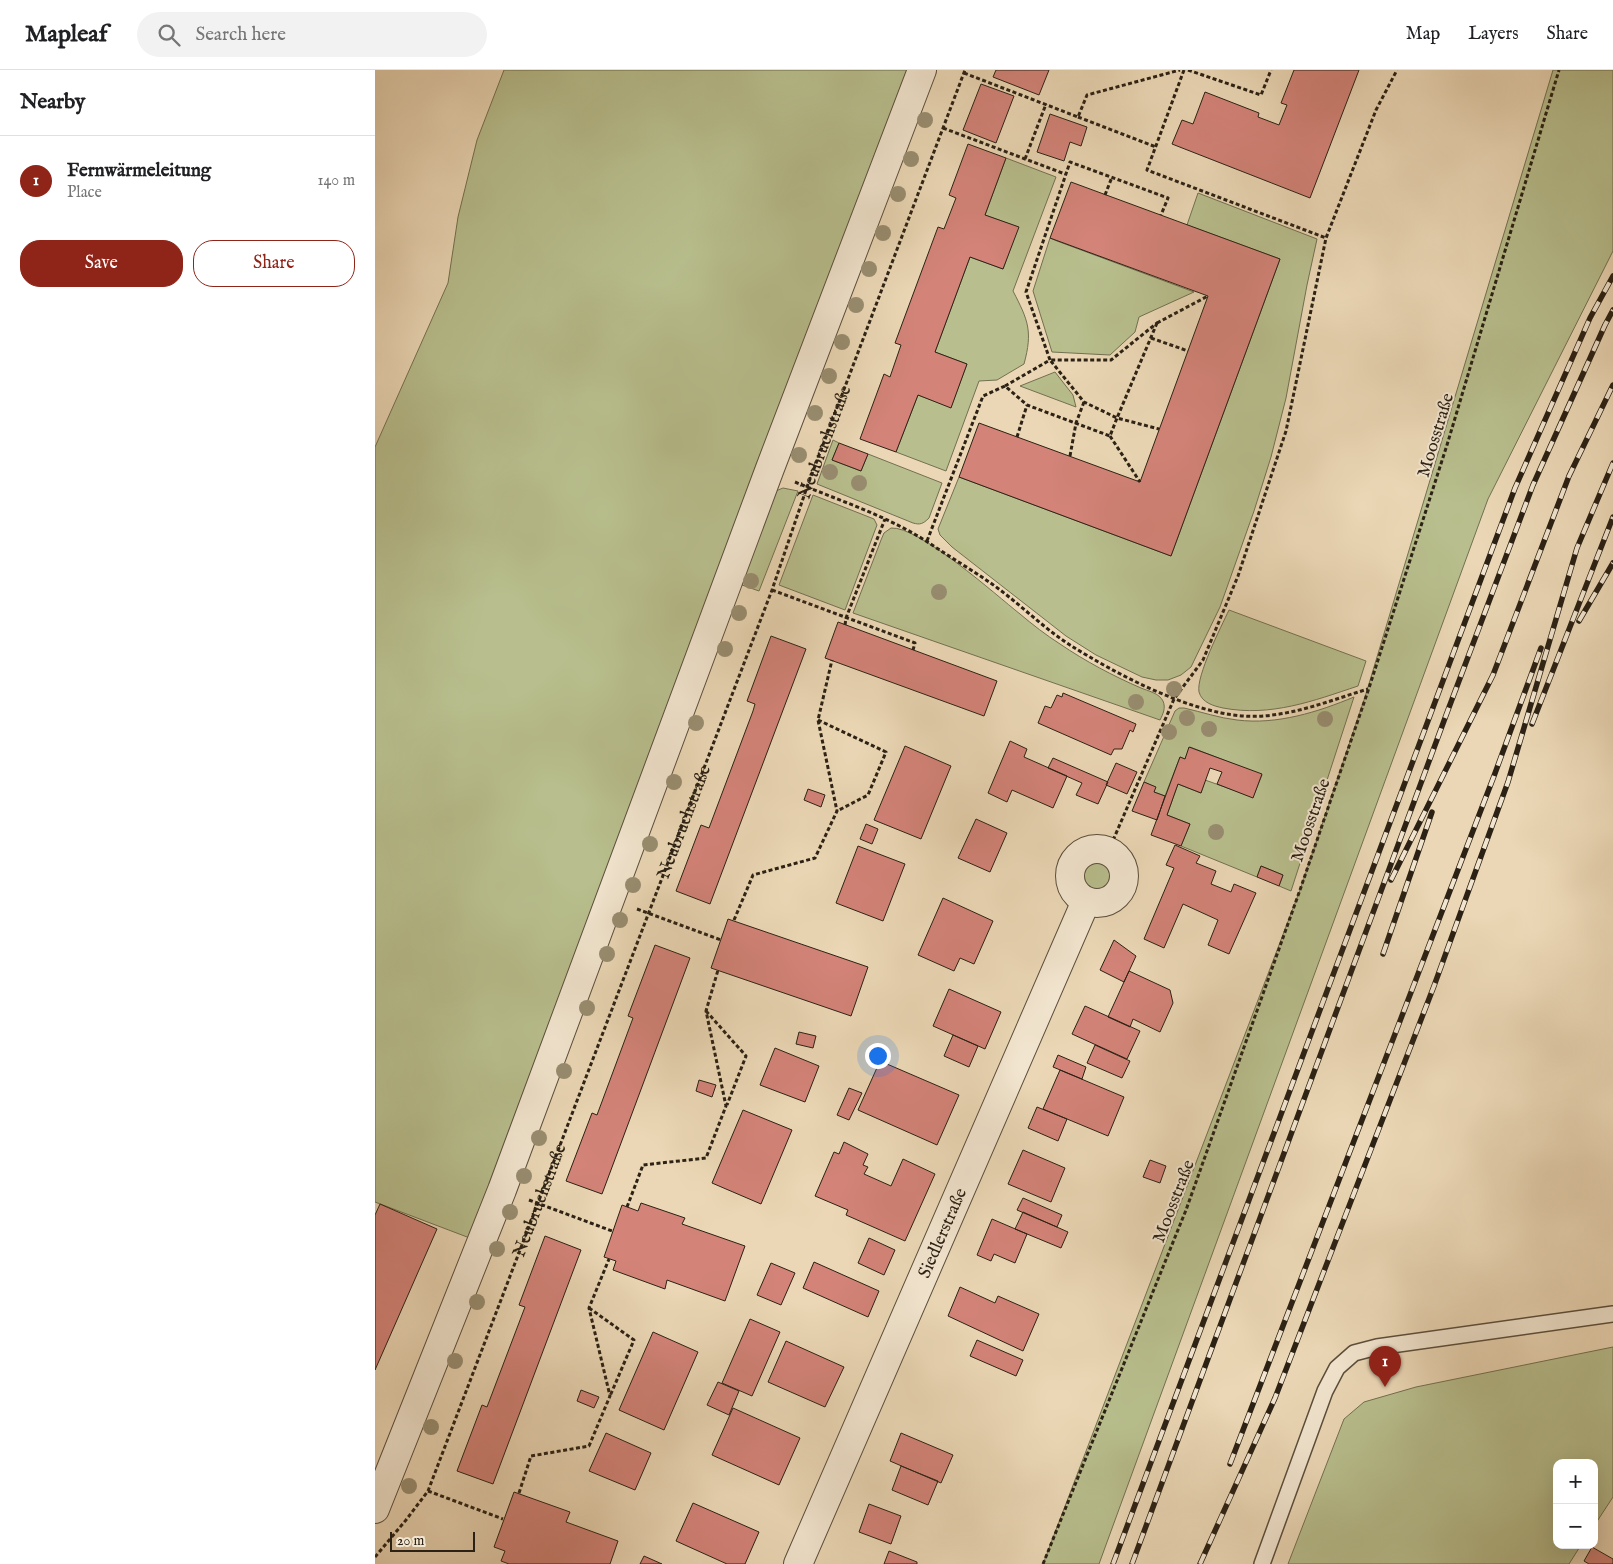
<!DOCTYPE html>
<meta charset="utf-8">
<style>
body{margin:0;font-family:"IM FELL English",serif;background:#f2f2f2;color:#202124}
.controls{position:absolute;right:15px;bottom:15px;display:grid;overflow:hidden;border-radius:10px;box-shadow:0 5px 20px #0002}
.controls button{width:45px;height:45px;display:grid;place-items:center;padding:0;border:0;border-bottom:1px solid #e0e0e0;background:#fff;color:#202124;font:25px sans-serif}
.scale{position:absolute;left:15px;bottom:12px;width:85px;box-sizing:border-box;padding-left:5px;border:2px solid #2b2114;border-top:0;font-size:14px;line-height:18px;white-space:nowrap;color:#2b2114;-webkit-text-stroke:4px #f2e5cf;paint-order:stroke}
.you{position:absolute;left:502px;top:985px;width:18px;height:18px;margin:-12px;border:4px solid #fff;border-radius:50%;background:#1a73e8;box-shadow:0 0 0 8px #1a73e833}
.badge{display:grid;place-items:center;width:32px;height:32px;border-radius:50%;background:#8f2418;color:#fff;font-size:16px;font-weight:700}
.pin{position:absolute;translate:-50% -41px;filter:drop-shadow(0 1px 2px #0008)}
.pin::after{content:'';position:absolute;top:26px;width:18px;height:15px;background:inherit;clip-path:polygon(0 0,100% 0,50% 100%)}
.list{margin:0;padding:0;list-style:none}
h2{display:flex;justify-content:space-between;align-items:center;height:65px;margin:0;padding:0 20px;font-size:21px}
h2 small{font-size:16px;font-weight:400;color:#757577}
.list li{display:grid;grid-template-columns:32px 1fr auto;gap:15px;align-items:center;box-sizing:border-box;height:90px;padding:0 20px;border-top:1px solid #e0e0e0}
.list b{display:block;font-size:19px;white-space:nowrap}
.list p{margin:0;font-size:16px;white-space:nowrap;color:#757577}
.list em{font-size:16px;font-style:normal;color:#757577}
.actions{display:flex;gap:10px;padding:15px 20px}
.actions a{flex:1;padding:11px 0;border:1px solid #8f2418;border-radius:20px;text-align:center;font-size:18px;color:#8f2418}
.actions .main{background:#8f2418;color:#fff}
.icon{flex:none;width:28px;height:28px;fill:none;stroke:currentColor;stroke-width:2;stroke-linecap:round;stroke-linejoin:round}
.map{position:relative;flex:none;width:1238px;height:1494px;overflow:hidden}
header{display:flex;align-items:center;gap:30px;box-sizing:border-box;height:70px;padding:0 25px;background:#fff;border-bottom:1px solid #e0e0e0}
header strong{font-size:24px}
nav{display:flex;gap:28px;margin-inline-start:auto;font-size:18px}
.search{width:350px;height:45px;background:#f2f2f2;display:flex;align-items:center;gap:12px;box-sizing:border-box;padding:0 18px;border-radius:28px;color:#757577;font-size:19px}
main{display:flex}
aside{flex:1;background:#fff}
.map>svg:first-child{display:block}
</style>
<header>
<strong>Mapleaf</strong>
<div class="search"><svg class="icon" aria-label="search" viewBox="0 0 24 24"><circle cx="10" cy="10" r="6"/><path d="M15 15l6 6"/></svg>Search here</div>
<nav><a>Map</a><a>Layers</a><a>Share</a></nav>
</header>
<main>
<aside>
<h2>Nearby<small></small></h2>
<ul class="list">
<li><span class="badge">1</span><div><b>Fernwärmeleitung</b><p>Place</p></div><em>140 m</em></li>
</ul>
<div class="actions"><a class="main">Save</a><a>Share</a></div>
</aside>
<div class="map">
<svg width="1238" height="1494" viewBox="0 0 1238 1494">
<rect width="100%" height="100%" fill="#ebd7b5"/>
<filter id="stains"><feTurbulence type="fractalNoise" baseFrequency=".004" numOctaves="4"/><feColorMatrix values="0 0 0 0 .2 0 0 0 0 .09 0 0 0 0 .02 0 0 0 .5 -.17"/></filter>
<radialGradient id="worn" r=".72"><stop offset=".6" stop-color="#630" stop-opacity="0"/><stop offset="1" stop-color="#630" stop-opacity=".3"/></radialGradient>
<path fill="#b8be8d" stroke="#727050" d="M129 0H548L100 1170 0 1132V377L73 213 83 147 102 70Z
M1178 0H1238V181L1113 429 724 1494H668L925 820 990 627Z
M631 88 681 107 638 221C653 250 658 261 649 294L622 310 604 311 571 401 521 382 543 325 576 337 592 294 560 282 595 187 628 199 643 157 610 145Z
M823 123 942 169 932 215 911 328 896 387 879 441 845 537 816 597 806 605 793 610H781L767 607 721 585 691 566 577 477 565 465 563 459 584 407 796 486 905 189 812 155Z
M675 168 682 171 819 222 764 247 760 262 735 285 677 282 658 221Z
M680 302 698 325 701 337 645 316Z
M458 370 464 373 457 390 486 401 493 384 567 413 554 448C548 454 545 455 538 453L442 414Z
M408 418 423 421 384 521 367 515 396 423Z
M438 425 499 449 502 455 470 540 404 515Z
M516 458C544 456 621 525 645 544 658 555 671 565 685 574 710 591 738 606 766 618 773 621 784 623 788 631 791 638 788 644 785 650L478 543 506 470 509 463Z
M854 540 991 591 983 616C938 631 896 647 848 638 839 636 827 633 824 622 821 606 846 557 854 540Z
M979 627 916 821 904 816 908 805 886 796 882 807 806 776 815 754 792 745 803 714 826 723 830 710 878 727 887 705 815 677 810 689 805 687 790 726 779 722 780 717 769 712 800 641 804 638H809C827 642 844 648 862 650 902 655 943 642 979 627Z
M705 806a17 17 0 1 1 34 0a17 17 0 1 1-34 0Z
M1238 1277V1427L1219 1456V1393H1182V1475H1206L1194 1494H913L969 1349 989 1332 1041 1317Z"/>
<path fill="#d38378" stroke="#2b2114" d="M621 0H674L664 25 618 7Z
M919 0H984L935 128 797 74 807 50 818 54 830 22 884 43 883 47 904 55 912 35 906 33Z
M606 14 639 26 621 73 588 60Z
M675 44 712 57 706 76 695 72 689 91 662 82Z
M593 74 631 88 610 145 644 157 628 199 595 187 560 282 592 294 576 338 543 325 521 382 485 369 509 304 515 307 526 275 520 273 563 157 569 159 581 128 574 125Z
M696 112 905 189 796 486 584 407 604 353 765 412 833 226 675 168Z
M464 373 493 384 486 401 457 390Z
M463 552 622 611 609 646 450 588Z
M396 566 431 579 335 834 301 821 326 755 334 758 378 641 380 634 372 631Z
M688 623 761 654 758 662 755 660 747 679H739L736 685 663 653 670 636 676 638 682 625 687 627Z
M635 671 652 679 649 687 692 706 678 738 637 720 632 732 613 723Z
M530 676 576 696 546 769 499 750Z
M814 677 887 704 878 728 842 714 847 702 835 698 826 723 803 714 792 745 815 754 806 776 776 765 805 687 810 689Z
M678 688 733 712 723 734 701 725 707 713 673 698Z
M741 693 762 702 752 724 731 715Z
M769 712 781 717 779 722 790 726 782 750 757 741Z
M433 719 450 725 446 737 429 730Z
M601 749 632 763 615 802 583 788Z
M491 754 503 759 497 774 485 769Z
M800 775 825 786 821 793 841 801 836 814 856 822 859 814 881 823 854 884 833 875 843 850 808 834 789 878 769 869 799 798 791 795Z
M483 776 530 794 508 851 461 833Z
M886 796 908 805 904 816 882 807Z
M568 828 618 851 599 894 585 888 579 901 543 885Z
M353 849 493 897 476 946 336 898Z
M739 870 761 886 749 912 725 900Z
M280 875 315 888 227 1124 191 1111 217 1043 222 1045 258 948 253 946Z
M754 901 795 920 798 933 785 962 758 949 755 957 733 947Z
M574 919 626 942 610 979 558 956Z
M710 936 765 961 752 989 697 964Z
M424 962 441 966 438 978 421 974Z
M578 965 603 976 594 997 569 986Z
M720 975 755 991 747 1008 712 993Z
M400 978 444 996 430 1032 385 1015Z
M683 985 711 997 707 1009 678 997Z
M505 991 584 1025 562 1075 483 1040Z
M685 1000 749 1027 733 1066 668 1039Z
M324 1010 341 1015 337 1027 321 1021Z
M474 1018 487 1023 474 1050 462 1045Z
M662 1037 692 1049 683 1071 653 1058Z
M368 1040 417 1060 386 1134 337 1113Z
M469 1072 493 1084 488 1095 493 1097 489 1104 516 1116 528 1089 560 1104 530 1171 471 1145 473 1140 440 1126 459 1082 464 1084Z
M648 1080 690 1098 676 1132 633 1114Z
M775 1090 791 1096 785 1113 768 1107Z
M648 1128 687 1145 682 1157 642 1140Z
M266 1133 310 1148 307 1154 370 1176 350 1231 292 1210 290 1219 238 1200 241 1191 229 1187 247 1135 263 1141Z
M5 1134 62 1159 0 1300V1145Z
M648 1142 693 1162 686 1178 640 1159Z
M617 1149 652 1164 640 1193 619 1184 616 1191 602 1185Z
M170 1166 206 1180 118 1414 82 1401 107 1335 112 1337 150 1237 144 1235Z
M494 1168 520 1180 509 1205 483 1193Z
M439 1192 504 1221 493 1247 428 1218Z
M396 1193 420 1203 406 1235 382 1225Z
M585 1217 620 1233 623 1226 664 1244 648 1281 573 1246Z
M375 1249 405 1262 377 1326 347 1313Z
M278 1262 323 1282 289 1360 244 1340Z
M602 1270 648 1290 641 1306 595 1286Z
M411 1271 469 1297 450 1337 393 1312Z
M343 1312 364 1321 354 1345 332 1335Z
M206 1320 224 1327 219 1338 202 1331Z
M358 1338 425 1368 404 1415 337 1385Z
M231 1363 276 1383 260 1420 214 1401Z
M526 1363 578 1385 566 1413 515 1391Z
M526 1396 563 1411 553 1435 517 1420Z
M139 1422 195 1442 191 1452 243 1471 235 1494H134L126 1491 130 1481 119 1477Z
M318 1433 384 1462 370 1494H352L301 1471Z
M494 1434 526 1446 516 1474 484 1462Z
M1217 1477 1238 1489V1494H1214L1209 1491Z
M514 1481 542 1492V1494H509Z
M269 1486 287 1494H265Z"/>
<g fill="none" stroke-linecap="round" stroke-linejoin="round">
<g stroke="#5b4e3c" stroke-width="18">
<path id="lane" d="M887 1494 950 1321 962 1298 979 1283 1002 1277 1238 1244"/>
</g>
<g stroke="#5b4e3c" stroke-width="30">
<g id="street">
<circle cx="722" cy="806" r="27"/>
<path d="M0 1439 127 1120 394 401 547 0"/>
<path id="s2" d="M423 1494 711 831"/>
</g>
</g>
<g stroke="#2b2114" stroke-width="3" stroke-dasharray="4 2.5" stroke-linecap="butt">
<path d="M809 0 772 100 951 168"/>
<path d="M813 0 886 25 896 0"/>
<path d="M589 3 703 47 712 25 805 0"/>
<path d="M703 47 781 77"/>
<path d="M568 58 690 104"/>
<path d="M650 89 671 34"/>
<path d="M730 125 737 107"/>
<path d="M782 253 742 348 709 332 675 290H736Z"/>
<path d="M782 253 833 226"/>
<path d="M776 268 813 281"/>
<path d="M630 316 675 290 651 222 695 92 793 128 786 145"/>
<path d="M735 366 765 412"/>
<path d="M642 367 652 335"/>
<path d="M695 386 701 353 709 332"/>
<path d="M420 412C465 431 513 446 554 473 575 487 597 500 617 514 644 533 667 557 695 575 741 604 813 642 868 646 911 649 953 631 993 619"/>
<path d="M552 471 608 326 630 316 652 335 735 366 742 348 784 359"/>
<path d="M397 520 540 573 538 580"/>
<path d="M470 555 471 548 510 449"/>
<path d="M443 650 511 682 493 725 462 741"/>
<path d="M733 782 799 629 828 590 863 506 911 361 951 168 1001 40 1022 0"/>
<path d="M262 839 346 870"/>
<path d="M359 850 378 805 440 788 462 741 443 650 457 590"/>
<path d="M331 941 371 986 352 1035"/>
<path d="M154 1130 237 1161"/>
<path d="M252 1137 268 1095 331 1088 351 1036 331 941 343 900"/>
<path d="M214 1238 259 1270 235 1326"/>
<path d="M53 1421 128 1449"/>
<path d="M144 1423 156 1386 214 1376 235 1326 214 1238 234 1189"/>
<path id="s1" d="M0 1487 31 1450 53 1421 397 520 432 417 590 0"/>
<path d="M668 1494 811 1140 925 820 994 618 1072 375 1184 0"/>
</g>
<use href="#lane" stroke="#f2e5cf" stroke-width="15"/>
<use href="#street" stroke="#f2e5cf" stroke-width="28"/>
<g stroke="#2b2114" stroke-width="5.5">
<path id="rail" d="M1204 551 1238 493
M1157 654 1238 447
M1016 810 1118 605 1194 406 1238 315
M1008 884 1057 742
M855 1394 1119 706 1166 578
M738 1494 1140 418 1215 248 1238 206
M757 1494 1073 640 1158 415 1230 255 1238 240
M825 1494 900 1328 1059 916 1133 712 1202 478 1238 393"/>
</g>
<use href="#rail" stroke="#f2e5cf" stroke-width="4" stroke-dasharray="11" stroke-linecap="butt"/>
</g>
<g fill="#988d70">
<circle cx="550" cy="50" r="8"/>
<circle cx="536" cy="89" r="8"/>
<circle cx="523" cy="124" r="8"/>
<circle cx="508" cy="163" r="8"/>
<circle cx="494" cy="199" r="8"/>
<circle cx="481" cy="235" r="8"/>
<circle cx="467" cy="272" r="8"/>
<circle cx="454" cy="306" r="8"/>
<circle cx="440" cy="343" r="8"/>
<circle cx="424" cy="385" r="8"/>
<circle cx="455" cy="402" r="8"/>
<circle cx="484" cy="413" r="8"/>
<circle cx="376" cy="511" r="8"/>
<circle cx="564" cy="522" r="8"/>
<circle cx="364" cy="543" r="8"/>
<circle cx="350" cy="579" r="8"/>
<circle cx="799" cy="619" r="8"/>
<circle cx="761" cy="632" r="8"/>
<circle cx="812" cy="648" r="8"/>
<circle cx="950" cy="649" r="8"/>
<circle cx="321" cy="653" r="8"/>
<circle cx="834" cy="659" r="8"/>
<circle cx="794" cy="662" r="8"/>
<circle cx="299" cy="712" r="8"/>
<circle cx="841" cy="762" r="8"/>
<circle cx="275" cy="774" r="8"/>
<circle cx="258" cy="815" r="8"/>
<circle cx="245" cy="850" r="8"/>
<circle cx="232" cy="884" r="8"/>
<circle cx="212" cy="938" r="8"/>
<circle cx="189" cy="1001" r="8"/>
<circle cx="164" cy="1068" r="8"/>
<circle cx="149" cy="1106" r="8"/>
<circle cx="135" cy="1142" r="8"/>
<circle cx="122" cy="1179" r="8"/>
<circle cx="102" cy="1232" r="8"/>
<circle cx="80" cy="1291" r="8"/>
<circle cx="56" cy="1357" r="8"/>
<circle cx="34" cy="1416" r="8"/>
</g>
<g text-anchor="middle" stroke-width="4" stroke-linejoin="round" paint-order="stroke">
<g font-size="18" fill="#2b2114" stroke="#f2e5cf">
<text transform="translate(1060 365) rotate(-73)" y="6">Moosstraße</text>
<text dy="6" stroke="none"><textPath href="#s1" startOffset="1206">Neubruchstraße</textPath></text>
<text transform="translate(935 750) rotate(-71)" y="6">Moosstraße</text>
<text dy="6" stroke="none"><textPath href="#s1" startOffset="801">Neubruchstraße</textPath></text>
<text dy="6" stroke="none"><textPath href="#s1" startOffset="396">Neubruchstraße</textPath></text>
<text transform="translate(798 1131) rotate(-69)" y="6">Moosstraße</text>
<text dy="6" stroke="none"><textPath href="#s2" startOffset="361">Siedlerstraße</textPath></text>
</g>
</g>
<rect width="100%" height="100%" filter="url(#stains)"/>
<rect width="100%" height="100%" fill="url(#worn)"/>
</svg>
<div class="controls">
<button>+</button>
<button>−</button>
</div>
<div class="scale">20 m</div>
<div class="you"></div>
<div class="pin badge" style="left:1010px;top:1317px">1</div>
</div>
</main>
